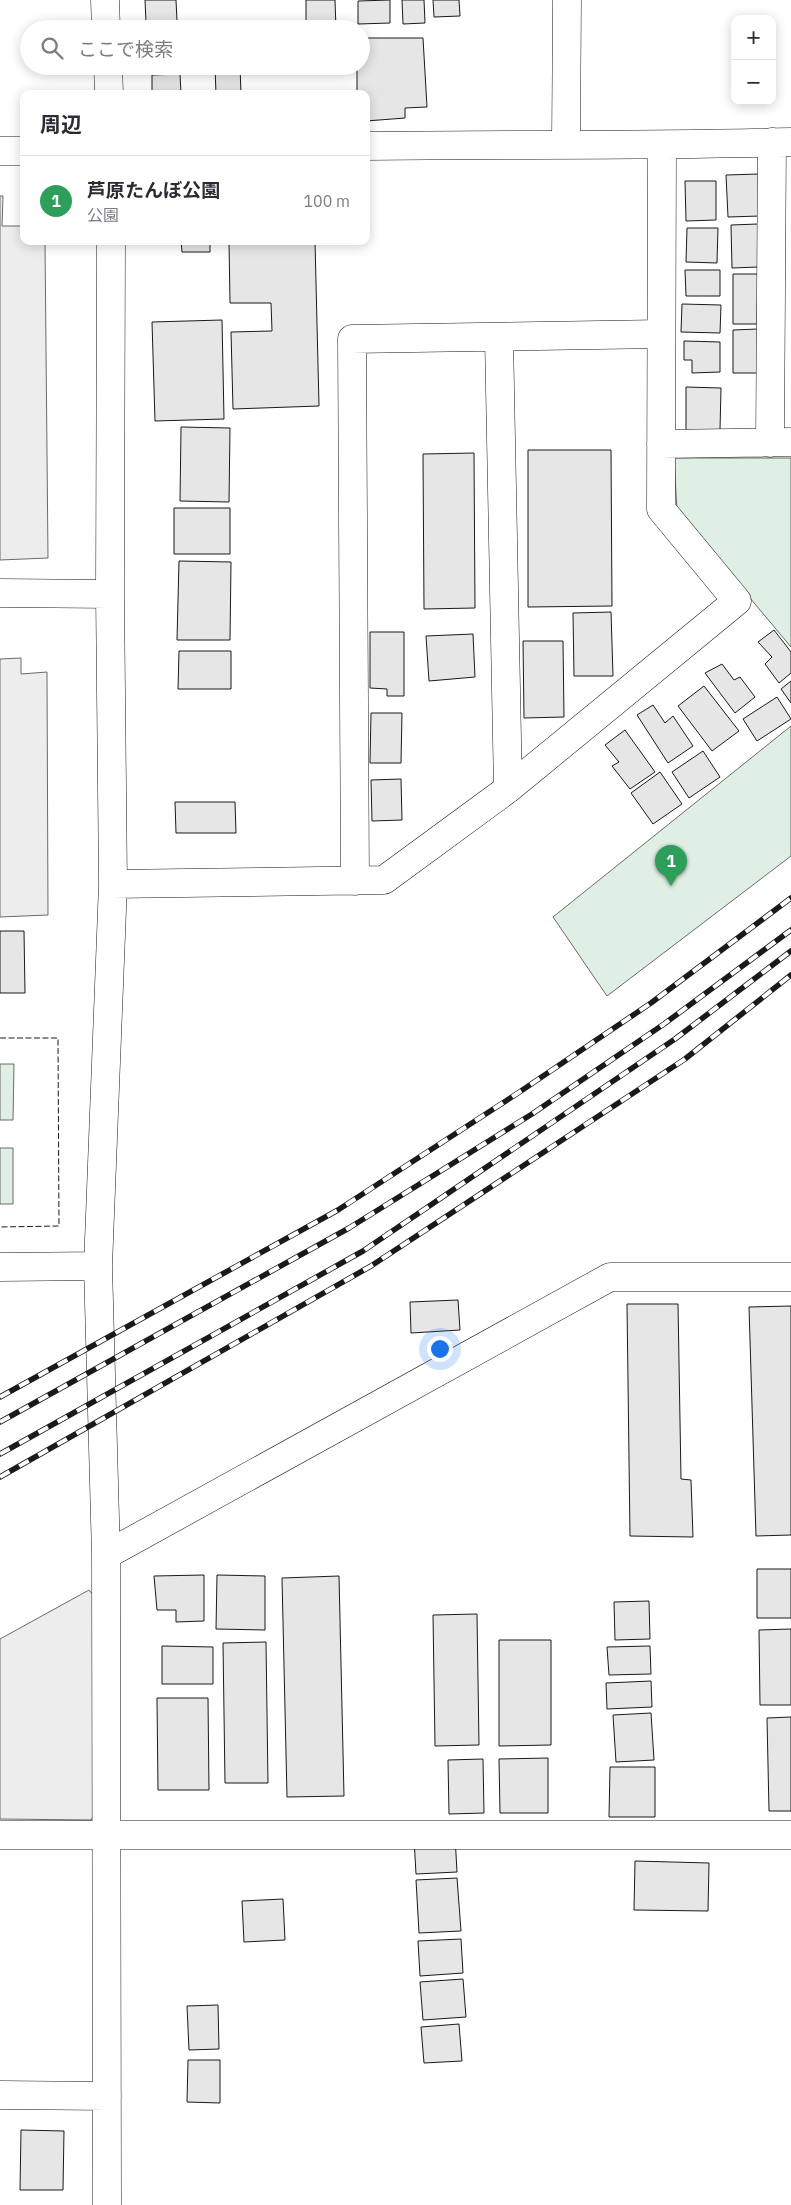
<!DOCTYPE html>
<html lang="ja">
<meta charset="utf-8">
<style>
body{margin:0;font-family:"IBM Plex Sans","Noto Sans JP",sans-serif;background:#f2f2f3;color:#2b2b33}
.controls{position:absolute;right:15px;top:15px;display:grid;overflow:hidden;border-radius:10px;box-shadow:0 2px 12px #0003}
.controls button{width:45px;height:45px;display:grid;place-items:center;padding:0;border:0;border-bottom:1px solid #e1e1e2;background:#fff;color:#2b2b33;font:25px sans-serif}
.you{position:absolute;left:439px;top:1348px;width:18px;height:18px;margin:-12px;border:4px solid #fff;border-radius:50%;background:#1a73e8;box-shadow:0 0 0 8px #1a73e833}
.badge{display:grid;place-items:center;width:32px;height:32px;border-radius:50%;background:#b45309;color:#fff;font-size:16px;font-weight:700}
.pin{position:absolute;translate:-50% -41px;filter:drop-shadow(0 1px 2px #0008)}
.pin::after{content:'';position:absolute;top:26px;width:18px;height:15px;background:inherit;clip-path:polygon(0 0,100% 0,50% 100%)}
.list{margin:0;padding:0;list-style:none}
h2{display:flex;justify-content:space-between;align-items:center;height:65px;margin:0;padding:0 20px;font-size:21px}
h2 small{font-size:16px;font-weight:400;color:#7c7c81}
.list li{display:grid;grid-template-columns:32px 1fr auto;gap:15px;align-items:center;box-sizing:border-box;height:90px;padding:0 20px;border-top:1px solid #e1e1e2}
.list b{display:block;font-size:19px;white-space:nowrap}
.list p{margin:0;font-size:16px;white-space:nowrap;color:#7c7c81}
.list em{font-size:16px;font-style:normal;color:#7c7c81}
.icon{flex:none;width:28px;height:28px;fill:none;stroke:currentColor;stroke-width:2;stroke-linecap:round;stroke-linejoin:round}
.map{position:relative;flex:none;width:791px;height:2205px;overflow:hidden}
.search{position:absolute;background:#fff;box-shadow:0 2px 12px #0003;left:20px;top:20px;width:350px;height:55px;display:flex;align-items:center;gap:12px;box-sizing:border-box;padding:0 18px;border-radius:28px;color:#7c7c81;font-size:19px}
.panel{position:absolute;background:#fff;box-shadow:0 2px 12px #0003;left:20px;top:90px;width:350px;height:155px;border-radius:10px}
.map>svg:first-child{display:block}
</style>
<div class="map">
<svg width="791" height="2205" viewBox="0 0 791 2205">
<rect width="100%" height="100%" fill="#fff"/>
<path fill="#e0efe3" stroke="#6a6a6a" d="M674 458H791V647L677 511Z
M791 726V856L607 996 553 917Z
M0 1064H14L13 1120H0Z
M0 1148H13V1204H0Z"/>
<path fill="#ededed" stroke="#6a6a6a" d="M0 196H3L2 226H24V241H45L48 558 0 560Z
M21 658V674L47 672 48 915 0 917V659Z
M89 1590 100 1603V1802L91 1820 0 1819V1639Z"/>
<path fill="#e6e6e6" stroke="#1a1a1a" d="M145 0H176L177 21 146 22Z
M306 0H335L336 29H306Z
M390 0V23L358 24V1Z
M402 0H424L425 23 403 24Z
M433 0H459L460 16 434 17Z
M246 21V29H218V23Z
M178 25V29H150V27Z
M361 38H423L427 107 405 108V118L366 121V94H357V66H361Z
M152 66H180L181 67 152 69Z
M215 66H240L241 94H216Z
M180 74 181 94H152V75Z
M759 174 760 216 728 217 726 175Z
M685 181H716V220L686 221Z
M758 224 759 267 732 268 731 225Z
M687 228H718L717 263 686 262Z
M181 241H210V252H182Z
M229 241H315L319 406 233 409 231 332 272 331 271 303H230Z
M685 270H720V296H686Z
M733 274H758L757 324H733Z
M682 304 721 305 720 333 681 332Z
M222 320 224 419 155 421 152 322Z
M758 329 759 373H733V330Z
M684 341 720 342V372L692 373V360H684Z
M686 387 721 388 720 430H686Z
M181 427 230 428 229 502 180 501Z
M528 450H611L612 606 528 607Z
M474 453 475 608 424 609 423 454Z
M174 508H230V554H174Z
M179 561 231 562 230 640H177Z
M611 612 613 676H574L573 613Z
M774 630 791 652V673L779 683 765 664 772 657 758 642Z
M370 632H404V696H387V689L370 688Z
M473 634 475 677 429 681 426 636Z
M523 641H563L564 717 524 718Z
M179 651H231V689H178Z
M722 664 734 680 740 677 755 697 735 713 705 673Z
M791 681V703L781 689Z
M704 686 739 731 712 751 678 706Z
M777 697 791 719 757 741 743 719Z
M653 705 665 723 673 716 693 746 668 763 637 715Z
M371 713H402L401 763H370Z
M625 730 655 772 630 789 612 766 619 762 605 745Z
M703 751 720 777 689 798 672 772Z
M660 772 682 804 653 824 631 793Z
M401 779 402 820 372 821 371 780Z
M175 802H235L236 833H176Z
M0 931H24L25 993H0Z
M458 1300 460 1330 411 1333 410 1302Z
M627 1304H678L681 1479 691 1480 693 1537 630 1536Z
M791 1306V1535L756 1536 749 1307Z
M757 1569H791V1618H757Z
M204 1575V1621L176 1622V1610H157L154 1576Z
M217 1575 265 1576V1630L216 1629Z
M339 1576 344 1796 287 1797 282 1578Z
M649 1601 650 1639 615 1640 614 1602Z
M477 1614 479 1745 435 1746 433 1615Z
M791 1629V1705H760L759 1630Z
M499 1640H551V1745L499 1746Z
M266 1642 268 1783H225L223 1643Z
M162 1646 213 1647V1684H162Z
M650 1646 651 1674 609 1675 607 1647Z
M651 1681 652 1707 607 1709 606 1683Z
M157 1698H208L209 1790H158Z
M651 1713 654 1760 616 1762 613 1715Z
M791 1717V1811H769L767 1718Z
M548 1758V1813H500L499 1759Z
M483 1759 484 1813 449 1814 448 1760Z
M610 1767H655V1817H609Z
M455 1836 457 1872 416 1874 414 1839Z
M635 1861 709 1863 708 1911 634 1910Z
M457 1878 461 1931 419 1933 416 1880Z
M283 1899 285 1940 244 1942 242 1901Z
M461 1939 463 1973 420 1976 418 1941Z
M463 1979 466 2017 423 2020 420 1982Z
M218 2005 219 2049 189 2050 187 2006Z
M459 2024 462 2061 424 2063 421 2027Z
M188 2060H220V2103L187 2102Z
M21 2130 64 2131 63 2190H20Z"/>
<g fill="none" stroke-linecap="round" stroke-linejoin="round">
<g stroke="#1a1a1a" stroke-width="29">
<path id="minor" d="M105 0 106 29
M108 66 109 94
M566 143 567 0
M366 146C508 144 649 146 791 142
M0 151H24
M499 338 508 789
M770 443 772 142
M661 444 791 442
M0 593 110 594
M355 881 352 339 660 334
M113 884 384 880 508 789 737 601 661 509 662 145
M0 1267 98 1266
M106 1555 610 1277H791
M0 1835H791
M0 2095 107 2096
M107 2205 106 1555 98 1266 113 884 110 594 111 241"/>
</g>
<use href="#minor" stroke="#fff" stroke-width="28"/>
<g stroke="#1a1a1a" stroke-width="5.5">
<path id="rail" d="M0 1397 338 1210 518 1093 651 1003 791 898
M0 1422 349 1228 532 1114 664 1024 791 930
M0 1454 363 1251 675 1039 791 951
M0 1477 371 1266 685 1059 791 975"/>
</g>
<use href="#rail" stroke="#fff" stroke-width="4" stroke-dasharray="11" stroke-linecap="butt"/>
<path stroke="#1a1a1a" stroke-width="1" stroke-dasharray="6 2.5" stroke-linecap="butt" d="M0 1038H58L59 1226 0 1227"/>
</g>
</svg>
<div class="controls">
<button>+</button>
<button>−</button>
</div>
<div class="you"></div>
<div class="pin badge" style="left:671px;top:886px;background:#2e9e5b">1</div>
<div class="search"><svg class="icon" aria-label="search" viewBox="0 0 24 24"><circle cx="10" cy="10" r="6"/><path d="M15 15l6 6"/></svg>ここで検索</div>
<section class="panel">
<h2>周辺<small></small></h2>
<ul class="list">
<li><span class="badge" style="background:#2e9e5b">1</span><div><b>芦原たんぼ公園</b><p>公園</p></div><em>100 m</em></li>
</ul>
</section>
</div>
